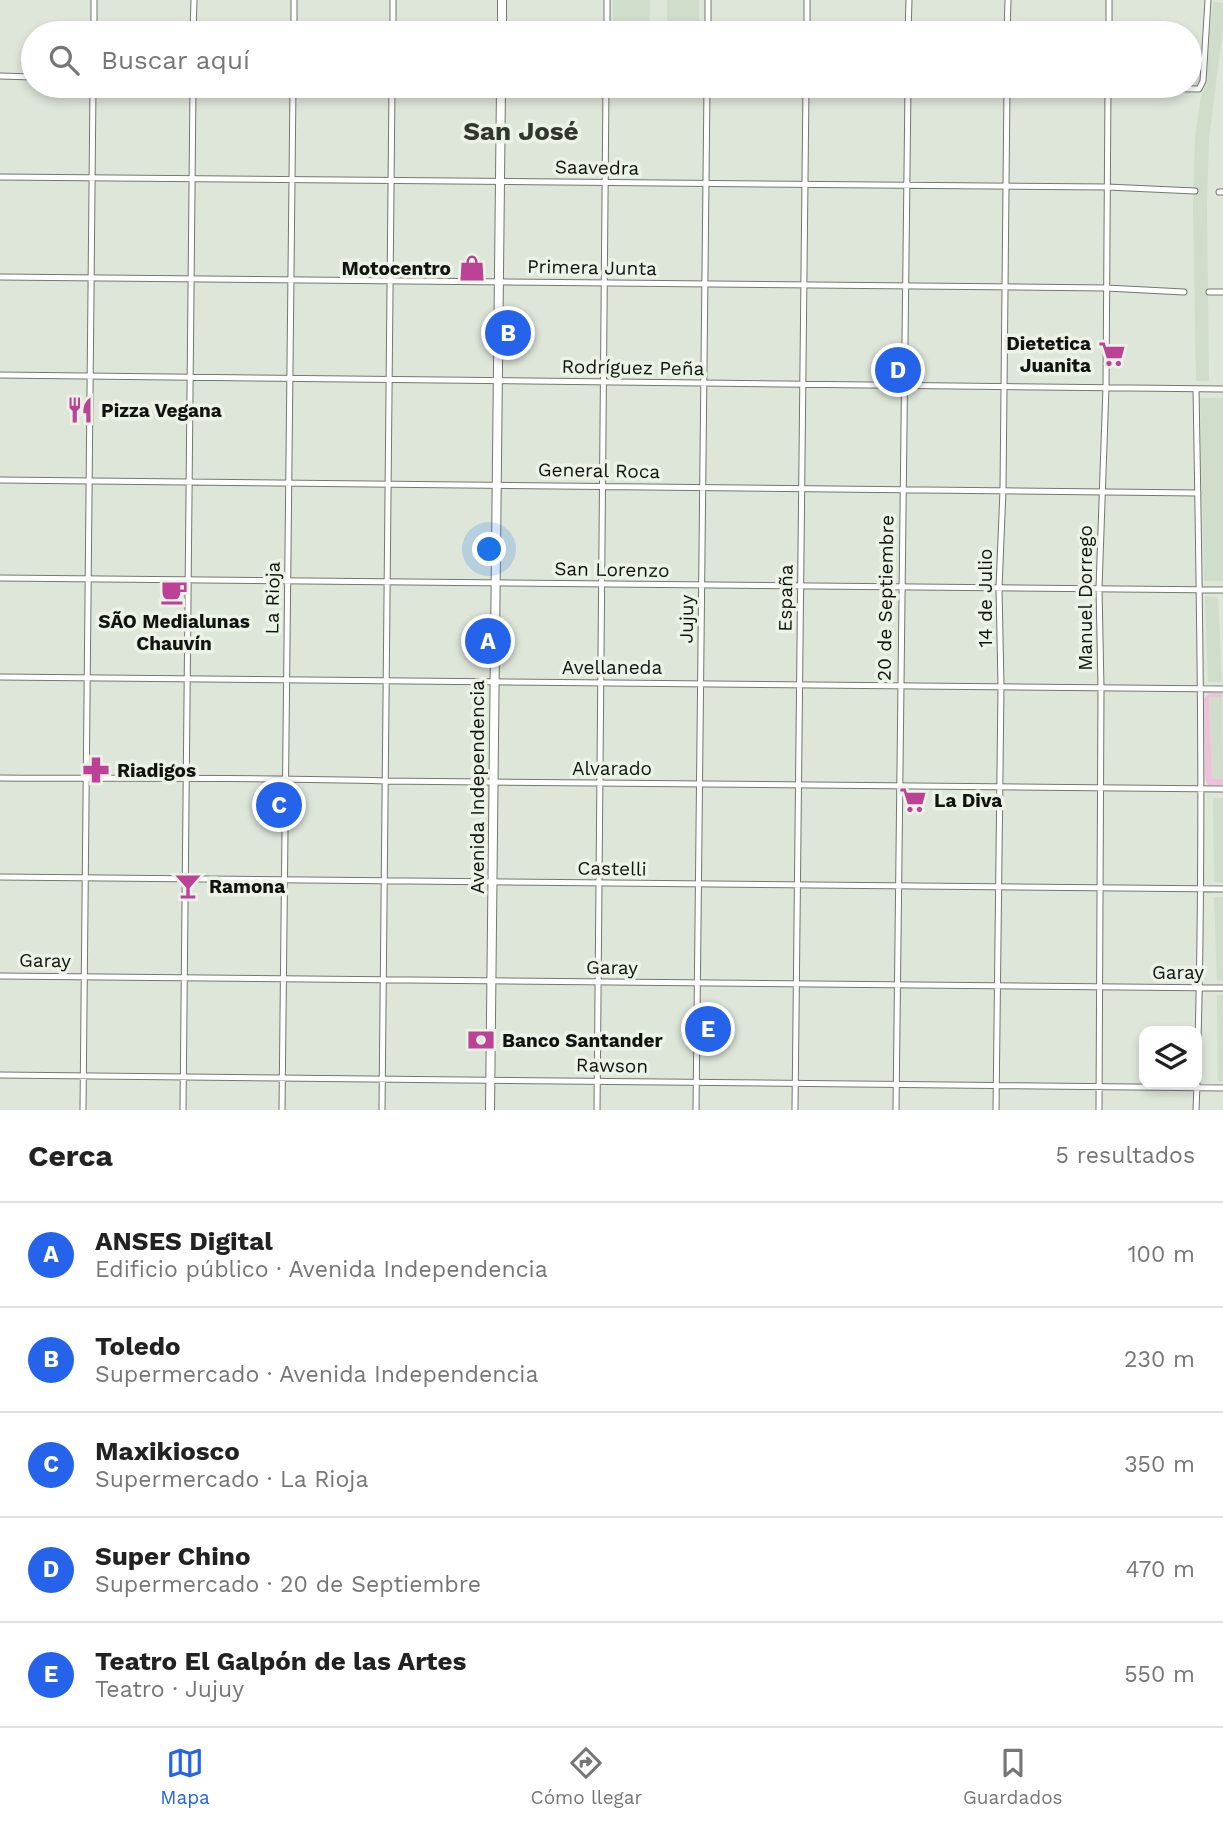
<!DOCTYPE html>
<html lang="es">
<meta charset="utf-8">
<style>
body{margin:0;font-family:"Work Sans",sans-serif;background:#f2f2f2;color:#222}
.controls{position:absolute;right:21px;bottom:21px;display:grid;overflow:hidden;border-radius:14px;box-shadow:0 4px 10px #0003}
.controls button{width:63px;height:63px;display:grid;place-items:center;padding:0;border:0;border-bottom:2px solid #e0e0e0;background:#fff;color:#222;font:35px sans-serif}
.you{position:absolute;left:490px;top:550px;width:24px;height:24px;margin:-18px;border:5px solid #fff;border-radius:50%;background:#1a73e8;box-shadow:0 0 0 10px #1a73e833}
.badge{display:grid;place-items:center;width:46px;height:46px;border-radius:50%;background:#2563eb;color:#fff;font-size:23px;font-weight:700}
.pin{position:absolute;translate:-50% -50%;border:4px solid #fff;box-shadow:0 2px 7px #0006}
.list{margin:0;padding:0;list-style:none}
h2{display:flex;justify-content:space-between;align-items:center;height:91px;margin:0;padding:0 28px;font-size:30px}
h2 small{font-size:23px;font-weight:400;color:#767676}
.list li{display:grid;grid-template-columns:46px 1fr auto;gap:21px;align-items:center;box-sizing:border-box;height:105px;padding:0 28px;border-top:2px solid #e0e0e0}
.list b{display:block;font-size:26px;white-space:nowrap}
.list p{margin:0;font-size:23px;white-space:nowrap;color:#767676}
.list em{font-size:23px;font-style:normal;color:#767676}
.icon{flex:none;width:38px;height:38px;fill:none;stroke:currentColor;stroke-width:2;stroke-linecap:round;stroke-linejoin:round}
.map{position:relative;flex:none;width:1223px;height:1110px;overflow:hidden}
.search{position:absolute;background:#fff;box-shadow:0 4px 10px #0003;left:21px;right:21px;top:21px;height:77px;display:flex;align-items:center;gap:18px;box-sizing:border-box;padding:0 24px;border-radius:38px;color:#767676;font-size:26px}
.sheet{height:616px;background:#fff}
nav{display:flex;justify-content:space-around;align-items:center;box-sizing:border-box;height:98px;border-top:2px solid #e0e0e0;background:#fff;font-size:19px;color:#767676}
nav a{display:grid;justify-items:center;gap:4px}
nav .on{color:#2563eb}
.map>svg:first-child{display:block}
</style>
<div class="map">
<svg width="1223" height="1110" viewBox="0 0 1223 1110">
<rect width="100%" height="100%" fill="#dee6da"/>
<path fill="#d0ddca" d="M613 0H650V33H613Z
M667 0H699V33H667Z
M1213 2 1223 3V29L1209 139 1207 204 1209 381H1196L1193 204 1195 138 1201 95 1204 89Z
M1200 398H1223V581H1204Z
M1205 597H1218L1222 682H1208Z
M1209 697H1222L1223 779H1212Z
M1213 798H1223V883L1214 882Z
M1214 897H1223V981H1217Z
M1217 995H1223V1081H1218Z"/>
<path fill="#eec0dc" d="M1209 693H1222V697H1209L1212 779H1223V785H1208L1205 780 1204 698Z"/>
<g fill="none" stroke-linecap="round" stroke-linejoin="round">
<g stroke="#72796f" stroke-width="7">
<path id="minor" d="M94 33V0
M193 33 194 0
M294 33V0
M393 33V0
M607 33V0
M708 33V0
M807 33V0
M908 33 909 0
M1007 33 1008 0
M1109 33V0
M0 76 33 77
M880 86 1199 89 1203 81 1208 0
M0 177 1107 187 1195 191
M1219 192H1223
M0 277 1106 288 1184 292
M1209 292H1223
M0 375 1223 389
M1196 389C1200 618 1204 848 1197 1078
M0 480 1198 493
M0 578 1223 590
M0 677 1223 689
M0 778C128 779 257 777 385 781L1223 789
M0 877 1223 889
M0 976 1223 988
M0 1075 1223 1088
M83 1110 93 86
M183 1110 193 86
M282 1110 293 86
M382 1110 392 86
M597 1110 606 86
M696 1110 707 86
M795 1110 806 86
M896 1110 908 86
M996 1110 1001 686 999 588 1003 490 1007 86
M1099 1110 1101 688 1099 588 1106 387 1108 86
M1196 1110 1197 1084"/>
</g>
<g stroke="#72796f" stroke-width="10">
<path id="primary" d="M502 33V0
M490 1110 501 86"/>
</g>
<use href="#minor" stroke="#fff" stroke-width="5"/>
<use href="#primary" stroke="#fff" stroke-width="8"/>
</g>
<defs>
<g id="shop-bare" transform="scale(2.1)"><path d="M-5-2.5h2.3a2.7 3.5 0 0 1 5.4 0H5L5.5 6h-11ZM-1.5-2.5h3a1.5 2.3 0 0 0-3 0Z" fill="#bb4297" stroke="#ebf3e7" stroke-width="2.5" paint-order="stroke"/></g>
<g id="supermarket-bare" transform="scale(2.1)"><path d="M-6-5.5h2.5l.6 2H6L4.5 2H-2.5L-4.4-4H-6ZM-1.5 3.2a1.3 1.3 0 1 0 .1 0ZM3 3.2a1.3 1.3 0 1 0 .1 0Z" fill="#bb4297" stroke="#ebf3e7" stroke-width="2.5" paint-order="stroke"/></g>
<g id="restaurant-bare" transform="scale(2.1)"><path d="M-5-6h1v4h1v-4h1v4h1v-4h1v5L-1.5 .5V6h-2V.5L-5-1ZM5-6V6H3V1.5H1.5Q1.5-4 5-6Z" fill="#bb4297" stroke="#ebf3e7" stroke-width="2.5" paint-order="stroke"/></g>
<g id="cafe-bare" transform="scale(2.1)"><path d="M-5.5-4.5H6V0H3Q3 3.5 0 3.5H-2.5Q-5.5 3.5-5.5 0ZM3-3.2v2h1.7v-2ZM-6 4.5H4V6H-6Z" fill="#bb4297" stroke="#ebf3e7" stroke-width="2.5" paint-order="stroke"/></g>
<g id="pharmacy-bare" transform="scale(2.1)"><path d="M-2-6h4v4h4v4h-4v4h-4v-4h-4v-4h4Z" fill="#bb4297" stroke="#ebf3e7" stroke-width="2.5" paint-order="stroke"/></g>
<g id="bar-bare" transform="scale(2.1)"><path d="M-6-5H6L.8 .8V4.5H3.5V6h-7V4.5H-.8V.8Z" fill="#bb4297" stroke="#ebf3e7" stroke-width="2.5" paint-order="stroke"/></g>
<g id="bank-bare" transform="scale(2.1)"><path d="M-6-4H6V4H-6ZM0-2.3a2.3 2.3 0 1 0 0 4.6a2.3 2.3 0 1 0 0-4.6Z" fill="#bb4297" stroke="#ebf3e7" stroke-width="2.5" paint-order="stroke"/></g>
</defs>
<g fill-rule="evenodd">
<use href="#shop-bare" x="472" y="268"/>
<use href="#supermarket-bare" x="1112" y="354"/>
<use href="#restaurant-bare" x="80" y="410"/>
<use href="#cafe-bare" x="174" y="592"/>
<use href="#pharmacy-bare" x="96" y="770"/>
<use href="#supermarket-bare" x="913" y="800"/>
<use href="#bar-bare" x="188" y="886"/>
<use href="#bank-bare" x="481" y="1040"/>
</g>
<g text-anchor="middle" stroke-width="7" stroke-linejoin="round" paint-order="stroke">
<g font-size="19" fill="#10130f" stroke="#ebf3e7">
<text transform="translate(597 167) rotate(1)" y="7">Saavedra</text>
<text transform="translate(592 267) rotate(1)" y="7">Primera Junta</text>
<text transform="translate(633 367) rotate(1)" y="7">Rodríguez Peña</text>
<text transform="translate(599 470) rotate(1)" y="7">General Roca</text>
<text transform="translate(612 569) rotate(1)" y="7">San Lorenzo</text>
<text transform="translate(272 598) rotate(-89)" y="7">La Rioja</text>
<text transform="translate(785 598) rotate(-89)" y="7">España</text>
<text transform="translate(885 598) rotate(-89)" y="7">20 de Septiembre</text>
<text transform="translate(985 598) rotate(-90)" y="7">14 de Julio</text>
<text transform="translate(1085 598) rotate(-90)" y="7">Manuel Dorrego</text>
<text transform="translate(686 619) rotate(-89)" y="7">Jujuy</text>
<text x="612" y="674">Avellaneda</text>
<text x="612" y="775">Alvarado</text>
<text transform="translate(477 787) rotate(-90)" y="7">Avenida Independencia</text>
<text transform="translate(612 868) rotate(1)" y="7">Castelli</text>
<text transform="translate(45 960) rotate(1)" y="7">Garay</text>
<text transform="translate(612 967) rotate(1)" y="7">Garay</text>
<text x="1178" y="979">Garay</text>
<text transform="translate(612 1065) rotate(1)" y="7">Rawson</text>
</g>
<g font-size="19" font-weight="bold" fill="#10130f" stroke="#ebf3e7" text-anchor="start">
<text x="451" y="275" text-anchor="end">Motocentro</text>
<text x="1091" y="350" text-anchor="end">Dietetica<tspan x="1091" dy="22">Juanita</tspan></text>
<text x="101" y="417">Pizza Vegana</text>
<text x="174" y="628" text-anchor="middle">SÃO Medialunas<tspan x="174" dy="22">Chauvín</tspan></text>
<text x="117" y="777">Riadigos</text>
<text x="934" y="807">La Diva</text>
<text x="209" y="893">Ramona</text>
<text x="502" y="1047">Banco Santander</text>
</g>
<g font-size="26" font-weight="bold" fill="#31372e" stroke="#ebf3e7">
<text x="521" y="140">San José</text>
</g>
</g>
</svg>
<div class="controls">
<button><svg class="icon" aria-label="layers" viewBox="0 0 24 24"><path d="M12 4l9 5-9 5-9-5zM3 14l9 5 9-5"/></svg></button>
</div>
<div class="you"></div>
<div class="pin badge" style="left:488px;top:641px">A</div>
<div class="pin badge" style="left:508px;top:333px">B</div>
<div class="pin badge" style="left:279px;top:805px">C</div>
<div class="pin badge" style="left:898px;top:370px">D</div>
<div class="pin badge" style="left:708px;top:1029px">E</div>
<div class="search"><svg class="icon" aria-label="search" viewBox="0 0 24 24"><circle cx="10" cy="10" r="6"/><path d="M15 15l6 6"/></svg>Buscar aquí</div>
</div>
<section class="sheet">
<h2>Cerca<small>5 resultados</small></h2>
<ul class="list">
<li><span class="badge">A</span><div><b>ANSES Digital</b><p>Edificio público · Avenida Independencia</p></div><em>100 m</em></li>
<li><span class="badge">B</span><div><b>Toledo</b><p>Supermercado · Avenida Independencia</p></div><em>230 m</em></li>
<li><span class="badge">C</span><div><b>Maxikiosco</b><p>Supermercado · La Rioja</p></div><em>350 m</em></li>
<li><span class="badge">D</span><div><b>Super Chino</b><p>Supermercado · 20 de Septiembre</p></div><em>470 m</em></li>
<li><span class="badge">E</span><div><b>Teatro El Galpón de las Artes</b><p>Teatro · Jujuy</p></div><em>550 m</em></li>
</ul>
</section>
<nav>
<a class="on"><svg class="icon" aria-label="map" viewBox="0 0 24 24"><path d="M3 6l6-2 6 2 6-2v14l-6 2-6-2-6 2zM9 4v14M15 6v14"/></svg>Mapa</a>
<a><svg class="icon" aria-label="directions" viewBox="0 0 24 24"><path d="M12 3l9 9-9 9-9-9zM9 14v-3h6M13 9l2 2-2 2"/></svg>Cómo llegar</a>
<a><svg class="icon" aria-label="saved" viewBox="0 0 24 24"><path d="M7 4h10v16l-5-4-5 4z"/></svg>Guardados</a>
</nav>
